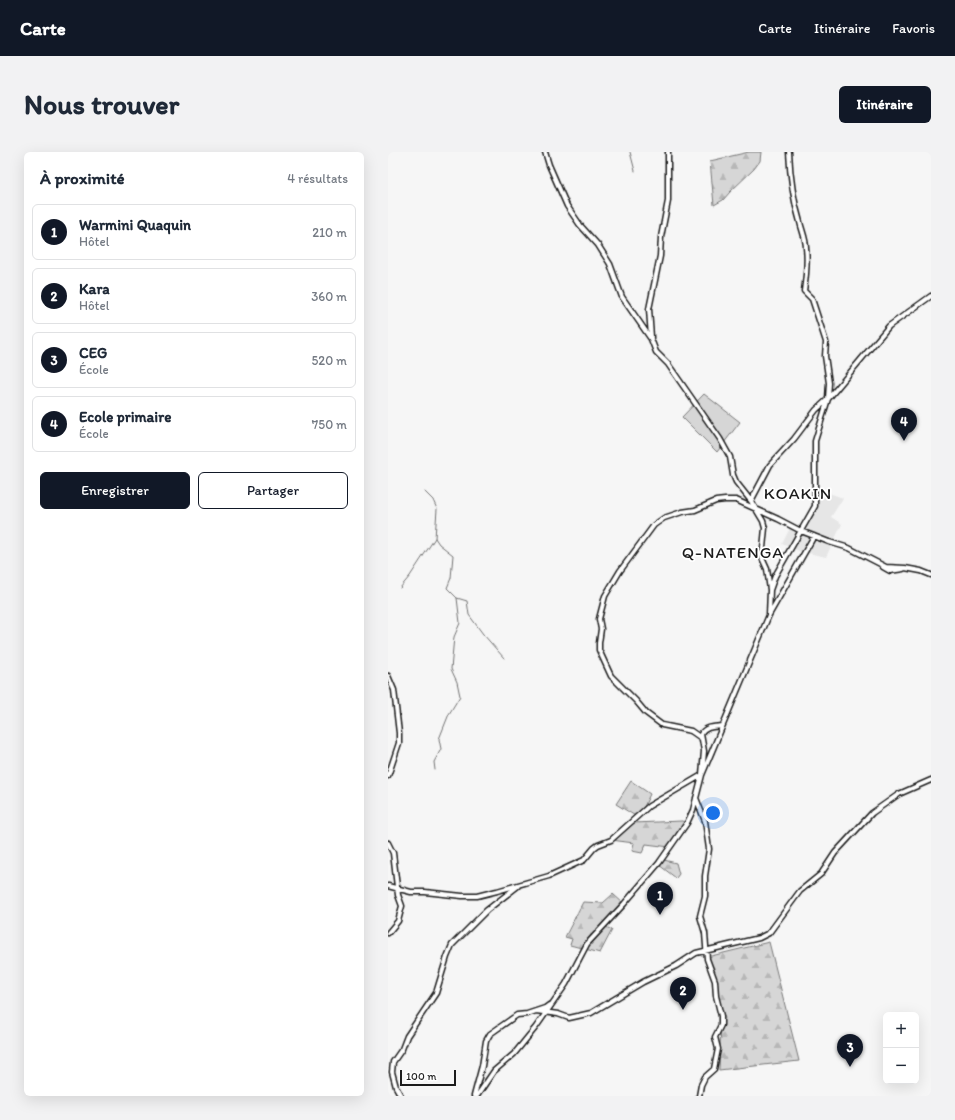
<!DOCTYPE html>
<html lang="fr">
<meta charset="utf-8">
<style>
body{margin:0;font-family:Itim,sans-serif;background:#f2f2f3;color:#1f2937}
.controls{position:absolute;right:12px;bottom:12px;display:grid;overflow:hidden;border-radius:6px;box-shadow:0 4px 16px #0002}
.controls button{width:36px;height:36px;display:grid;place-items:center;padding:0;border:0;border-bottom:1px solid #e0e1e3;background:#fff;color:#1f2937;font:20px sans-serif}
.scale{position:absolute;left:12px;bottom:10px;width:56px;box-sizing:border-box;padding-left:4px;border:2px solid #1c1c1c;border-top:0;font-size:11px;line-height:14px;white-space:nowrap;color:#1c1c1c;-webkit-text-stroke:3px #fff;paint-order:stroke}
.you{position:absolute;left:325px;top:661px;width:14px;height:14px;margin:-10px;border:3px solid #fff;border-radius:50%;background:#1a73e8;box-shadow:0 0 0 6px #1a73e833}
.badge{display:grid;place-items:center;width:26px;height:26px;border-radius:50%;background:#111827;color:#fff;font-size:13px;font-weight:700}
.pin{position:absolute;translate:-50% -33px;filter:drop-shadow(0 1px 2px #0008)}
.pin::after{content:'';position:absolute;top:21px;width:14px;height:12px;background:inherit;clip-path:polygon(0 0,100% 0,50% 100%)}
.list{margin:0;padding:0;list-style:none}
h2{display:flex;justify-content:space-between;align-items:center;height:52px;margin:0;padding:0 16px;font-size:17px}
h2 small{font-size:13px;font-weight:400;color:#747a83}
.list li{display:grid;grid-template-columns:26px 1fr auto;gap:12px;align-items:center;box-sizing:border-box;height:56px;margin:0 8px 8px;padding:0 8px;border:1px solid #e0e1e3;border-radius:6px}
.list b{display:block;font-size:15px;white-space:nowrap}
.list p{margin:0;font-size:13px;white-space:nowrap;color:#747a83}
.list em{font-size:13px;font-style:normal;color:#747a83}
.actions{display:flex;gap:8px;padding:12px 16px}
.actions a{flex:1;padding:9px 0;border:1px solid #111827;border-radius:6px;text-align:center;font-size:14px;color:#111827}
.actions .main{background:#111827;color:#fff}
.map{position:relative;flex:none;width:543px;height:944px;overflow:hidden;border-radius:6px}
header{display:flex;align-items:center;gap:24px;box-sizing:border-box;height:56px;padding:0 20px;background:#111827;color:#fff}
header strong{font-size:19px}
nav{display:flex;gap:22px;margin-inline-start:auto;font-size:14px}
.intro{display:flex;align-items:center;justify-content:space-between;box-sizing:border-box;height:96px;padding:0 24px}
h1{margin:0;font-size:28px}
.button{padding:10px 18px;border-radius:6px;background:#111827;color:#fff;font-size:14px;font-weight:700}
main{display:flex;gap:24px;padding:0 24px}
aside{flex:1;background:#fff;border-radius:6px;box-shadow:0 4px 16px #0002}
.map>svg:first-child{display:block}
</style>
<header>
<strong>Carte</strong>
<nav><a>Carte</a><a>Itinéraire</a><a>Favoris</a></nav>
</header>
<div class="intro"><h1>Nous trouver</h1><a class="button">Itinéraire</a></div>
<main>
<aside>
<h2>À proximité<small>4 résultats</small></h2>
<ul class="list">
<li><span class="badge">1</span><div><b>Warmini Quaquin</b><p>Hôtel</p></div><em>210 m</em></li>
<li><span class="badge">2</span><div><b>Kara</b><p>Hôtel</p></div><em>360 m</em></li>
<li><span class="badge">3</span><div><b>CEG</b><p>École</p></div><em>520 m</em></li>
<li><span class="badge">4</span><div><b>Ecole primaire</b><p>École</p></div><em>750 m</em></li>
</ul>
<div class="actions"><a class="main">Enregistrer</a><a>Partager</a></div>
</aside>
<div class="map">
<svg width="543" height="944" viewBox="0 0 543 944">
<defs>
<pattern id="forest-firs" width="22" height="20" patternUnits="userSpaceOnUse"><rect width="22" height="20" fill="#d6d6d6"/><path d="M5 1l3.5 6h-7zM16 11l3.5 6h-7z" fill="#b7b7b7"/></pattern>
</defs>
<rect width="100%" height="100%" fill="#f6f6f6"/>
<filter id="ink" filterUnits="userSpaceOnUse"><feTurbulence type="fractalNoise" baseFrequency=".025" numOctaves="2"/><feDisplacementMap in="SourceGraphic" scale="8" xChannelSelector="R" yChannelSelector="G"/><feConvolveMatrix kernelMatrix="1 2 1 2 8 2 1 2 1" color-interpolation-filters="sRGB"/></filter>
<g filter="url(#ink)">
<path fill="#e6e6e6" d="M427 336 455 346 443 365 454 372 438 405 411 399 394 392 403 374 413 379 426 357Z"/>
<path fill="url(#forest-firs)" stroke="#797979" d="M361 0H373L372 9 366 17 342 40 335 48 326 53 322 9Z
M243 629 262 642 253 661 249 665 228 652Z
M294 669 299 671 282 695 258 692 254 701 244 699 246 691 223 688 245 671Z
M276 708 288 711 291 722 288 726 271 713Z
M225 742 236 752 216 774 224 778 212 801 182 793 184 787 177 785 195 750 215 751Z
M381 790 411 909 331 918 333 873 327 829 319 805Z"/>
<path fill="#d6d6d6" stroke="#797979" d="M316 242 352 270 329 300 294 265Z"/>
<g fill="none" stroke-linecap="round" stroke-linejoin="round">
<path stroke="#727272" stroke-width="1" d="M242 0 247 19
M37 340 45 348 49 357 47 386 51 392 65 403 63 426 59 436 69 446 72 471 66 485 63 517 69 530 72 544 61 562 51 587 53 597 46 610 47 618
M12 436 22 424 47 386
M69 446 79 449 81 463 95 482 116 506"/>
<g stroke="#1c1c1c" stroke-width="7">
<path id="minor" d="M157 0 161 13 179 54 192 73 210 93 222 112 234 145 263 187 268 200 280 212 332 287 342 305 345 323 348 330 363 349 375 369 377 376 374 406 379 417 382 438
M263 185 261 157 272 104 273 85 280 49V0
M363 349 382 313 406 287 428 258 440 247 441 231 437 204 438 190 424 147 416 139C418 125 420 111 418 96 418 87 414 79 412 70 405 47 402 24 401 0
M495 415 502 419 515 417
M381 463 382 438 387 424 427 354V289L440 247 501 174 543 144
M0 524 6 538 11 581V591L0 624
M313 586 303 579 274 573 258 561 248 549 223 524 211 498V491L213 477 211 467 217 444 232 419 266 373 276 366 294 360 307 358 328 349 337 348H348L390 367 413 379 441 390 461 396 498 415 517 416 533 419 543 423
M308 646 317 669 321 697 317 724V744L312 764 317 781 319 807 327 829 328 844 333 864V873L327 885 330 897 326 917 317 925 313 933 311 944
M0 691 5 701 10 743 14 754 10 769 0 781
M0 734 23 740H37L74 744H89L109 739 161 724 196 708 206 696 210 693 223 688 261 654 314 623 316 599 313 582C318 574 326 575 334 574
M148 859 170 862 181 866 203 861 255 830 288 814 308 801 371 786 381 781 412 739 433 722 447 701 484 661 511 642 543 628
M13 944 8 935 4 920 5 910 14 897 19 884 48 841 59 805 64 793 99 758 130 734
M86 944 94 914 98 889 102 882 129 863 139 862 157 856 161 853
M89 944 106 919 126 902 148 875 178 832 199 792 236 752 271 711 299 671 305 658 314 623 374 480 381 463 426 384"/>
</g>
<use href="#minor" stroke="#fff" stroke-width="4"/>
</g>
</g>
<g text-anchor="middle" stroke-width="3.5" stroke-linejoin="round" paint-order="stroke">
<g font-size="17" letter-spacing="1" fill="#1c1c1c" stroke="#fff">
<text x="410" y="347">KOAKIN</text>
<text x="345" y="406">Q-NATENGA</text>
</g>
</g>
</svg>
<div class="controls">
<button>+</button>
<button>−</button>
</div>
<div class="scale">100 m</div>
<div class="you"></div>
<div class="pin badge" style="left:272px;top:763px">1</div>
<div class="pin badge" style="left:295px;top:858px">2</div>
<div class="pin badge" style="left:462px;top:915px">3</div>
<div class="pin badge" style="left:516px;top:289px">4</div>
</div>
</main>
